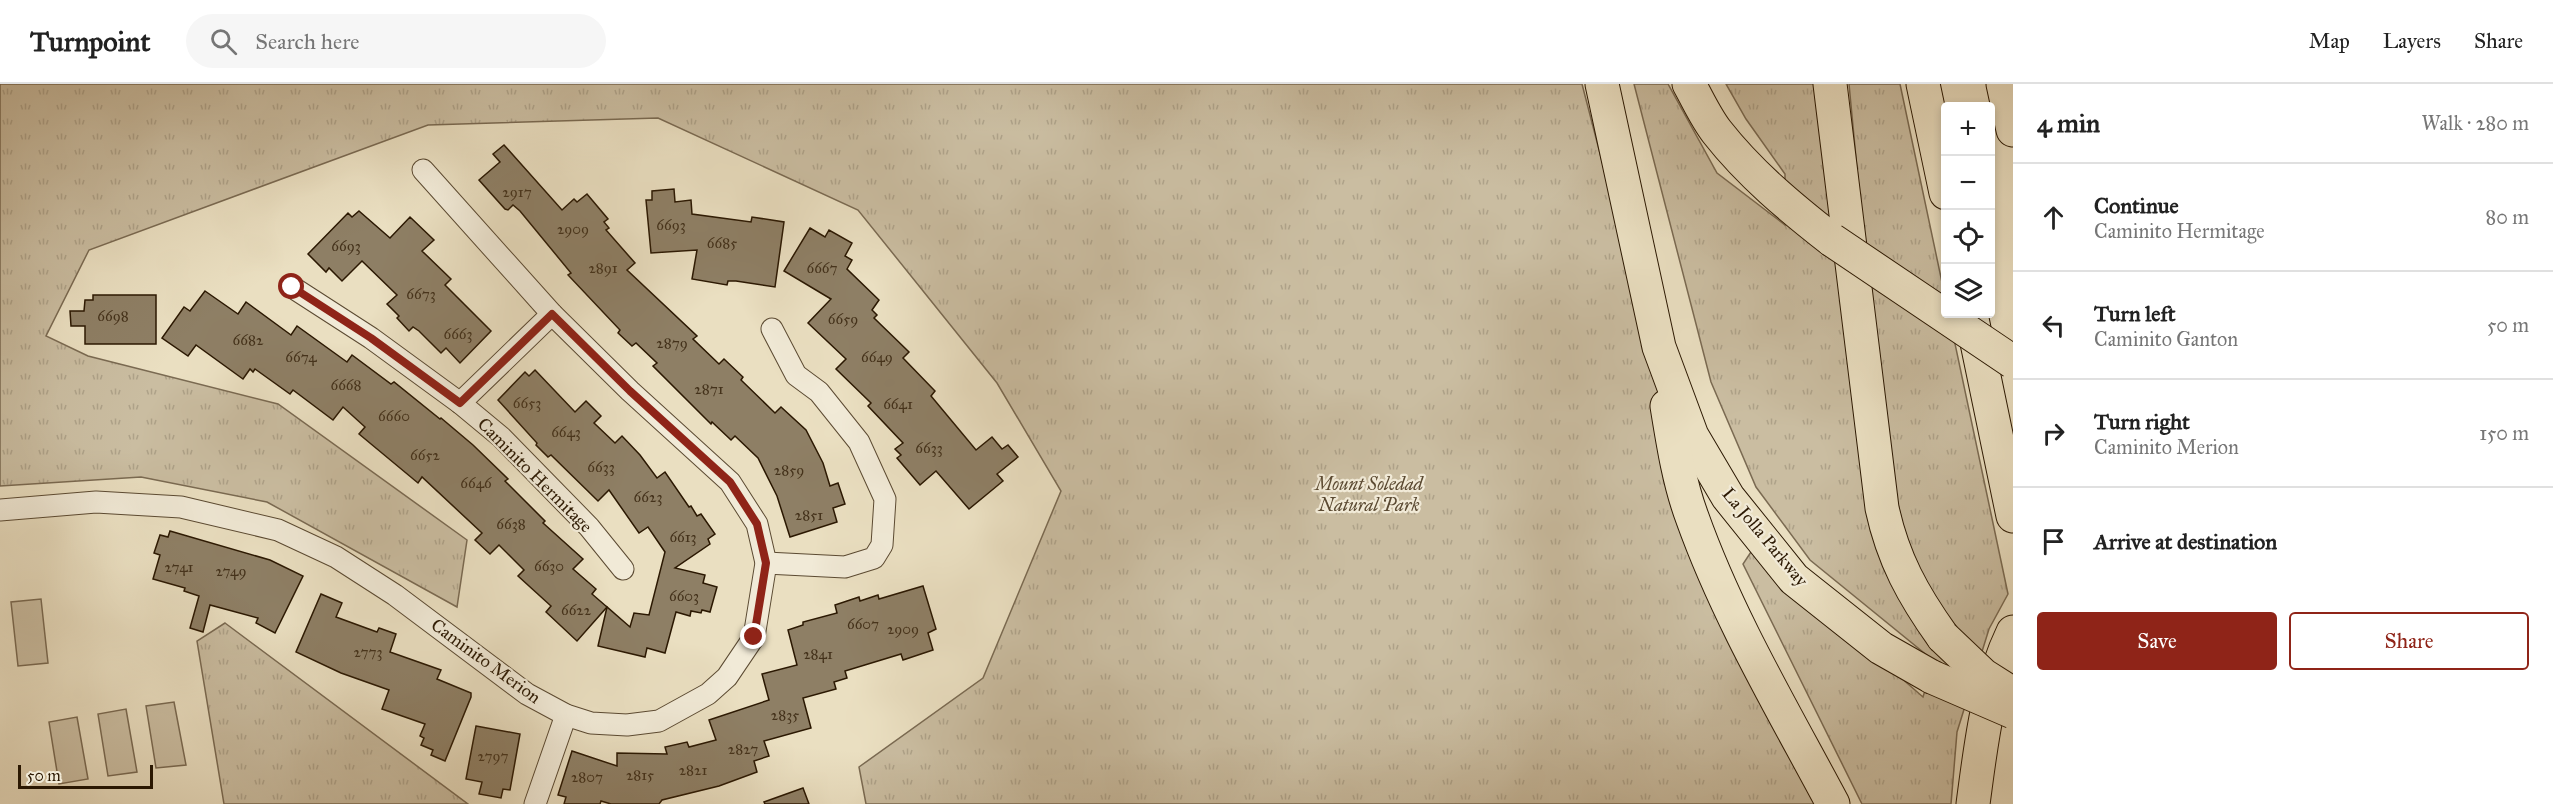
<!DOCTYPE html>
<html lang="en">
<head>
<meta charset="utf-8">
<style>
	:root { --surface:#fff; --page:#f6f6f6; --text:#222; --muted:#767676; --line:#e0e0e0; --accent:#8f2418 }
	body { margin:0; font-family:"IM FELL Great Primer",serif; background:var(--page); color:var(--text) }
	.controls { position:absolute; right:18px; top:18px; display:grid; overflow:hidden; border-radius:6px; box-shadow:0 3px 9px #0003 }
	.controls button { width:54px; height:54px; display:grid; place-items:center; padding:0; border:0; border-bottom:2px solid var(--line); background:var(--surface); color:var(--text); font:30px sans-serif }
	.scale { position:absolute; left:18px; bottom:15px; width:135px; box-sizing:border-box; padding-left:6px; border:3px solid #2b1802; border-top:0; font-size:16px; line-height:21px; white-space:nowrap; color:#2b1802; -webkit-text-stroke:4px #f1ead7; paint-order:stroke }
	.stop { position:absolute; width:18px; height:18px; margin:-14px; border:4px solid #8f2418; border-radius:50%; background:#fff }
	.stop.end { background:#8f2418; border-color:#fff; box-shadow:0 2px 6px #0008 }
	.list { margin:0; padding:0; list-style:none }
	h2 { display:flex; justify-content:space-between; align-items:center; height:78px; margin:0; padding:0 24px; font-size:26px }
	h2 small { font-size:20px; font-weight:400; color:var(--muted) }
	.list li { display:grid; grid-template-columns:39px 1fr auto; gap:18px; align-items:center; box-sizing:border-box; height:108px; padding:0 24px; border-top:2px solid var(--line) }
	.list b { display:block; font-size:22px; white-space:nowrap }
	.list p { margin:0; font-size:20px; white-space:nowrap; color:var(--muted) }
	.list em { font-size:20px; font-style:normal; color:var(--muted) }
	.actions { display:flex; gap:12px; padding:18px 24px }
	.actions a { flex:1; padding:14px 0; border:2px solid var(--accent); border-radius:6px; text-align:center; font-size:21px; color:var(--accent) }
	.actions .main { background:var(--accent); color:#fff }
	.icon { flex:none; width:33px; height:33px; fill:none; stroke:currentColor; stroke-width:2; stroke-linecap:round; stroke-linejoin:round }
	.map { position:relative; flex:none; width:2013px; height:720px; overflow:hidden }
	header { display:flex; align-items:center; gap:36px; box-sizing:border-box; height:84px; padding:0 30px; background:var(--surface); border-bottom:2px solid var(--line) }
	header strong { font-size:28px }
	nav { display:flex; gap:33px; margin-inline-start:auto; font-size:21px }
	.search { width:420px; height:54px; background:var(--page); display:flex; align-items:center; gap:15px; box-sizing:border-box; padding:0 21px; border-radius:33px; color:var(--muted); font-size:22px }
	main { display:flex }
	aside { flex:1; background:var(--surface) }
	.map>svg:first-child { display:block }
	.grass { fill:url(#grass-tufts); stroke:#7a6a52; stroke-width:1.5 }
	.pitch { fill:#cabda1; stroke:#7a6a52; stroke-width:1.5 }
	.building { fill:#8e7f65; stroke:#2b1802; stroke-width:1.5 }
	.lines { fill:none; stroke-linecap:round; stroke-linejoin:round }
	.minor-casing { stroke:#5b4a32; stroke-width:23 }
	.motorway-casing { stroke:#2b1802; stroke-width:35 }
	.minor { stroke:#f1ead7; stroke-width:21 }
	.motorway { stroke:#eadfc1; stroke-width:33 }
	.motorway-bridge-casing { stroke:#2b1802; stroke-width:35; stroke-linecap:butt }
	.motorway-bridge { stroke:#eadfc1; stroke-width:33 }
	.route { stroke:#8f2418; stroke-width:8 }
	.labels { text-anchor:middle; stroke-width:4.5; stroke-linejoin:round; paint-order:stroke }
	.number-label { font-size:15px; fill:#44321b }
	.street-label { font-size:18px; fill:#2b1802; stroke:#f1ead7 }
	.park-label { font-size:18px; font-style:italic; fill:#5b4a32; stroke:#f1ead7 }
</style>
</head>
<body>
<header>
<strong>Turnpoint</strong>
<div class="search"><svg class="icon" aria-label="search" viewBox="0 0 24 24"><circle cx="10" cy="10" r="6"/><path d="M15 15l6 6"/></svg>Search here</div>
<nav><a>Map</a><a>Layers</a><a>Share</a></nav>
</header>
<main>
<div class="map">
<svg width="2013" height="720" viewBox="0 0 2013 720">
	<defs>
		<pattern id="grass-tufts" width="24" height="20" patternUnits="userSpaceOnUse" patternTransform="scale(1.5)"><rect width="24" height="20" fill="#cabda1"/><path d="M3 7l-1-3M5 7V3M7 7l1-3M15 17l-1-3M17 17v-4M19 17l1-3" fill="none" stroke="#aea289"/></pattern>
	</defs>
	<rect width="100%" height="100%" fill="#eadfc1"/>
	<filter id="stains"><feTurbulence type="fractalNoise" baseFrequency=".00333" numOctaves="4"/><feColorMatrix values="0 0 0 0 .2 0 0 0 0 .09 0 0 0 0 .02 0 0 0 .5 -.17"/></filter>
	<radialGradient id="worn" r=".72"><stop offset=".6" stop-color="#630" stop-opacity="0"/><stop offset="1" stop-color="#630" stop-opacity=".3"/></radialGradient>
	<!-- grass -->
	<g class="grass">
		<polygon points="0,0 1582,0 1707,483 1822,720 866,720 859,683 983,594 1061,407 997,299 858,126 658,34 428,41 89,166 46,252 88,272 278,320 467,456 457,523 267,418 141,393 0,402"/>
		<polygon points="1634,0 1668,0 1717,89 1785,141 1785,90 1746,35 1726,0 1822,0 1872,421 1929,511 1904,447 1889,379 1872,243 1849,0 1900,0 2008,510 1989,545 1957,648 1951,720 1862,720 1743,480 1753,465 1923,613 1934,577 1810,476 1756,403 1711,298"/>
		<polygon points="225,539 468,720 224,720 197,557"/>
	</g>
	<!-- pitch -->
	<g class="pitch">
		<polygon points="41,515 48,579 18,582 11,518"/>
		<polygon points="174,618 186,681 156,684 146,622"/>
		<polygon points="126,625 137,688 108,692 98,630"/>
		<polygon points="77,633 88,695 59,700 49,638"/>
	</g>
	<!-- building -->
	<g class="building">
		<polygon points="504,61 562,126 574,115 577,118 587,110 608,135 604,138 609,144 606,146 635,179 627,186 697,252 693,255 719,280 724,275 743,293 741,296 775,329 781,323 806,346 823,379 830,402 838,399 845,420 833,424 837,438 790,453 777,412 758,374 735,352 731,356 712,338 711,340 653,282 657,279 636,259 632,262 618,249 620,246 568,191 571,189 520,127 513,121 508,126 505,125 479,96 500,78 493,70"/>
		<polygon points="674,105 675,118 691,116 692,130 751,138 752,133 784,138 775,203 736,197 728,197 727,201 692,195 697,166 651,169 646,116 652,116 652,107"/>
		<polygon points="359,127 390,154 410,133 434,156 422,167 451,195 445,201 491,247 460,279 446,264 441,269 419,247 413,243 409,247 397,234 399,232 387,220 397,211 362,177 342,197 329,184 326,188 308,170 348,129 352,133"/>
		<polygon points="810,144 825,153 829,146 852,159 845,172 852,176 847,185 879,216 872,226 877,231 874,234 909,268 903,274 935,307 931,312 976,366 992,353 1002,365 1008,361 1018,373 997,390 1003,397 969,425 936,387 920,401 897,374 901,371 895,365 903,359 868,322 871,319 836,285 846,275 808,239 831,215 784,187"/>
		<polygon points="205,207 238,230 246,218 291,251 297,242 347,278 352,271 391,300 394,298 440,335 441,334 473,361 508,395 505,397 545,437 543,439 583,475 573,485 596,505 592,510 607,523 577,557 546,528 551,522 518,492 524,486 499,461 490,470 475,456 482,449 422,393 418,399 359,350 365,343 343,323 333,336 293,306 290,310 255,285 253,288 250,285 243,295 196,261 188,272 162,254 184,223 190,227"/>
		<polygon points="93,211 156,211 156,260 85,260 85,242 71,242 70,227 84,227 85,216 93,216"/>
		<polygon points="535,286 575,328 586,317 601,332 594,339 615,359 622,352 640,371 657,394 665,388 689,423 691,422 697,432 701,430 715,450 708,455 710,460 675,484 705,491 703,499 717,503 710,528 702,526 701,529 691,527 690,532 676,528 665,569 647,564 645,573 598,562 607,523 630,543 634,529 649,531 665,468 648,443 639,449 609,406 598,417 551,371 548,373 536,361 537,359 498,316 525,288 529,292"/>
		<polygon points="170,447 270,476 303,492 275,549 256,539 258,534 210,521 203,548 190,544 199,512 184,507 185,504 153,495 160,471 154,469 160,451 168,453"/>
		<polygon points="923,502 936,545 928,549 933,566 903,576 901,570 845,587 847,594 834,598 836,605 803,614 811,644 764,657 769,672 754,677 757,688 719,702 662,716 659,720 611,720 601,717 600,720 564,720 566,713 558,711 572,667 617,682 617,669 667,670 665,663 687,658 689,663 716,656 709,636 769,616 762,590 797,581 788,546 803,541 803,538 837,529 835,521 859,513 860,517 878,511 879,515"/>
		<polygon points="321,510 342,519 336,533 377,548 379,544 396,550 390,568 441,586 437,595 471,609 471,613 445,677 431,671 433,666 421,661 424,654 420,652 425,640 382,625 389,606 341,589 296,568"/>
		<polygon points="476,642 520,650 510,706 503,705 501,714 479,710 482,698 466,695"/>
		<polygon points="803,704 809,720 765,720 764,718"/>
	</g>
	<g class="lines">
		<defs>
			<g id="minor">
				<polyline points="292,203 371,254 460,319 501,353 589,443 623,485"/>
				<polyline points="460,319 552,230"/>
				<polyline points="0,426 96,418 181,423 278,446 336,473 395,511 527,610 566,631 591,639 627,641 659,637 708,610 727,593 754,553 766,479 757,440 730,398 630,307 552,230 423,86"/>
				<polyline points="766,479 845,483 874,474 882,461 885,415 859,358 819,308 796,291 772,245"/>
				<polyline points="535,720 566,631"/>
			</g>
			<g id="motorway">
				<polyline points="1602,0 1659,263 1692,352 1728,413 1794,495 1881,564 1932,593"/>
				<path d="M1689,0C1698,16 1706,34 1717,48C1750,90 1791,124 1832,156"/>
				<path d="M1830,0L1882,424C1893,475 1913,511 1943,553"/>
				<polyline points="1923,0 1946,109"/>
				<polyline points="2003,0 2013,46"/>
				<polyline points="1971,230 2013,432"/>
				<path d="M1667,322C1673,359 1679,398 1692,433C1728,534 1783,626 1833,720"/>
				<path d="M1973,720C1981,661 1987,602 2013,548"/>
			</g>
		</defs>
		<!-- minor casing -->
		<use href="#minor" class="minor-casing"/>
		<!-- motorway casing -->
		<use href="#motorway" class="motorway-casing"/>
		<!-- minor -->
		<use href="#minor" class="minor"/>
		<!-- motorway -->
		<use href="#motorway" class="motorway"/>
		<defs>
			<g id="motorway-bridge">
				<polyline points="1832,156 2013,278"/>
				<polyline points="1943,553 1983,591 2013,610"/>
				<polyline points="1932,593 2013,628"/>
			</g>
		</defs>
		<!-- motorway-bridge casing -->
		<use href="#motorway-bridge" class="motorway-bridge-casing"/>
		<!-- motorway-bridge -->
		<use href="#motorway-bridge" class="motorway-bridge"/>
	</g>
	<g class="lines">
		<!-- route -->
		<polyline class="route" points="292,203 371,254 460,319 552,230 630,307 730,398 757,440 766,479 754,553"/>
	</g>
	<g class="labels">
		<!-- number labels -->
		<g class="number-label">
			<text x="517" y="113">2917</text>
			<text x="671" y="146">6693</text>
			<text x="573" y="150">2909</text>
			<text x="722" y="164">6685</text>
			<text x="346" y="167">6693</text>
			<text x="603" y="189">2891</text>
			<text x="822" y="189">6667</text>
			<text x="421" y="215">6673</text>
			<text x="113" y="237">6698</text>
			<text x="843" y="240">6659</text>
			<text x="458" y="255">6663</text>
			<text x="248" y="261">6682</text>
			<text x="672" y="264">2879</text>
			<text x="301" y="278">6674</text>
			<text x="877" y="278">6649</text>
			<text x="346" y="306">6668</text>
			<text x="709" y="310">2871</text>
			<text x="527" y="324">6653</text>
			<text x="898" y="325">6641</text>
			<text x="394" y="337">6660</text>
			<text x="566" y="353">6643</text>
			<text x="929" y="369">6633</text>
			<text x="425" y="376">6652</text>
			<text x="601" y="388">6633</text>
			<text x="789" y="391">2859</text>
			<text x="476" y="404">6646</text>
			<text x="648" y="418">6623</text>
			<text x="809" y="436">2851</text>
			<text x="511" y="445">6638</text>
			<text x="683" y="458">6613</text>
			<text x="549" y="487">6630</text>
			<text x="179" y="488">2741</text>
			<text x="231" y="492">2749</text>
			<text x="684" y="517">6603</text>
			<text x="576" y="531">6622</text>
			<text x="863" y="545">6607</text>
			<text x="903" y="550">2909</text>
			<text x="368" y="573">2773</text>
			<text x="818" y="575">2841</text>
			<text x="785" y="636">2835</text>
			<text x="743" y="670">2827</text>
			<text x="493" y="677">2797</text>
			<text x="693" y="691">2821</text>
			<text x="640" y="696">2815</text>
			<text x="587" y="698">2807</text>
		</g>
		<!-- street labels -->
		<g class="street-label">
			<text transform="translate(535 391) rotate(45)" y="6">Caminito Hermitage</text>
			<text transform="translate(1765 453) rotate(50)" y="6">La Jolla Parkway</text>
			<text transform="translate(486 577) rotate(36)" y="6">Caminito Merion</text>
		</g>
		<!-- park labels -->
		<g class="park-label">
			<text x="1369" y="406">Mount Soledad<tspan x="1369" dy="21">Natural Park</tspan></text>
		</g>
	</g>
	<rect width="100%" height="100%" filter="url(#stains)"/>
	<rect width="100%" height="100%" fill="url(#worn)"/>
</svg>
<div class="controls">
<button>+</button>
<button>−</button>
<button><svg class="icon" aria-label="locate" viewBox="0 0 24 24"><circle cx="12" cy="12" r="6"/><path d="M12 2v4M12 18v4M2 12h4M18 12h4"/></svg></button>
<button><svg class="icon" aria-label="layers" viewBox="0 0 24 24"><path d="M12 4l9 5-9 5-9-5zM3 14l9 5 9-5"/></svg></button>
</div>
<div class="scale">50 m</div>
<div class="stop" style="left:292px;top:203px"></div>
<div class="stop end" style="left:754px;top:553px"></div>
</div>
<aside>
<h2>4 min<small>Walk · 280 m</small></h2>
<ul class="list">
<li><svg class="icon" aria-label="ahead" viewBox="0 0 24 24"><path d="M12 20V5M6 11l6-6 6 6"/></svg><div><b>Continue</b><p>Caminito Hermitage</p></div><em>80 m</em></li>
<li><svg class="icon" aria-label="left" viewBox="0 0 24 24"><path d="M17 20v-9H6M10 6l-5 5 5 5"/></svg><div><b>Turn left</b><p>Caminito Ganton</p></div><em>50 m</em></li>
<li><svg class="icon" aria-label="right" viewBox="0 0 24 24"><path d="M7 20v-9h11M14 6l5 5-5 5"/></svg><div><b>Turn right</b><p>Caminito Merion</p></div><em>150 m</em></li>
<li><svg class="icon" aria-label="arrive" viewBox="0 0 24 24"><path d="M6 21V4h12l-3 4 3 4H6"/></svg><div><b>Arrive at destination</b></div></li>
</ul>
<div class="actions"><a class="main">Save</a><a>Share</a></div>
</aside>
</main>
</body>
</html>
